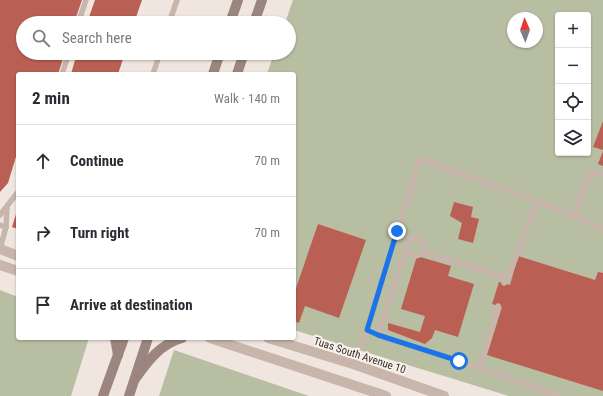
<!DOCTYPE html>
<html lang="en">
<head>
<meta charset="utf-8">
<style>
	:root { --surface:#fff; --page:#f7f7f7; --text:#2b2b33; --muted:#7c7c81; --line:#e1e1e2 }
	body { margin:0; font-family:"Roboto Condensed",sans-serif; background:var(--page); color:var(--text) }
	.controls { position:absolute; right:12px; top:12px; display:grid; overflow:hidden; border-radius:4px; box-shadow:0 1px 3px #0004 }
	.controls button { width:36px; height:36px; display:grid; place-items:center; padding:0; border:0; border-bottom:1px solid var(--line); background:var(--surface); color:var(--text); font:20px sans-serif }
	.compass { position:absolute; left:507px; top:12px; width:36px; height:36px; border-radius:50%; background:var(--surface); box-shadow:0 1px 3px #0004; rotate:358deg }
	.stop { position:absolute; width:12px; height:12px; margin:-9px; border:3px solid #1a73e8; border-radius:50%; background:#fff }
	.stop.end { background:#1a73e8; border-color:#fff; box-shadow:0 1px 4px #0008 }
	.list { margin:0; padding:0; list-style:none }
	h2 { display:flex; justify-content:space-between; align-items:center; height:52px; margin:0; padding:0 16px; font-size:17px }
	h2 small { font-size:13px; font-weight:400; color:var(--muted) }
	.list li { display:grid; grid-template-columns:26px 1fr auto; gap:12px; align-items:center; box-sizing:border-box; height:72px; padding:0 16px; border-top:1px solid var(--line) }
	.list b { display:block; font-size:15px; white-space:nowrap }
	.list em { font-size:13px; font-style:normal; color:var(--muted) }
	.icon { flex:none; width:22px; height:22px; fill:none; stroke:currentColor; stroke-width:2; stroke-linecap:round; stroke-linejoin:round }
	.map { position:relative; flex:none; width:603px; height:396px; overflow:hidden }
	.search { position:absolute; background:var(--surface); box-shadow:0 1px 3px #0004; left:16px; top:16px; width:280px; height:44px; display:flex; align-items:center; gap:10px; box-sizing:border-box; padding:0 14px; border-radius:22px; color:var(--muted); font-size:15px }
	.panel { position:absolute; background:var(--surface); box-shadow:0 1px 3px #0004; left:16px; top:72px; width:280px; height:268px; border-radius:4px }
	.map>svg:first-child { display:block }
	.green { fill:#b8bea1; fill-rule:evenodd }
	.building { fill:#ba5f54 }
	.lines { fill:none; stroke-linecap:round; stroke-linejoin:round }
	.service { stroke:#c8b5ac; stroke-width:5.5 }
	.minor { stroke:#c8b5ac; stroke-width:10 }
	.secondary { stroke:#9b857e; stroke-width:10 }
	.route { stroke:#1a73e8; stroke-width:5 }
	.labels { text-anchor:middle; stroke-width:4; stroke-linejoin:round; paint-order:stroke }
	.street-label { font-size:11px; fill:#372d2a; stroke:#f8f1ec }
</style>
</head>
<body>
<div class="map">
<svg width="603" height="396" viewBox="0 0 603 396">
	<rect width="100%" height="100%" fill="#f0e6df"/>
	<!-- green -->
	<g class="green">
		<path d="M293,0H603V396H509L294,330V74H267L274,53H289V23H285ZM558,15H588V153H558ZM513,18H537V42H513Z"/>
		<polygon points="0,290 18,297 18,338 89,338 71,396 0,396"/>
		<polygon points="174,350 309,396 159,396"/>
	</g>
	<!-- building -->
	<g class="building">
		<polygon points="0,0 82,0 74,23 23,23 23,53 65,53 58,74 18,74 18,150 8,183 0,192"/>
		<polygon points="95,0 142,0 134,23 87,23"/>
		<polygon points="77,53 125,53 118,74 71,74"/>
		<polygon points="603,121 603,150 593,147"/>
		<polygon points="603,151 603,166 598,164"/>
		<polygon points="454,202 473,207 471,217 479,219 473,243 458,239 462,223 450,216"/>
		<polygon points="18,208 18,229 12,227"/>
		<polygon points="318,224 366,240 339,318 305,306 299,323 294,321 294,294"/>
		<polygon points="417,256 451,266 448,276 474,284 458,337 435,330 432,338 425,344 388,330 388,323 420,332 425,316 401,309"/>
		<polygon points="518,256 595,280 598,272 603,273 603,391 487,355 502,307 492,304 499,282 510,285"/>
	</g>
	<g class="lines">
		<!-- service -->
		<g class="service">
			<polyline points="78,23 86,0"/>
			<polyline points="169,23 177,0"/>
			<polyline points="62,74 69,53"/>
			<polyline points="153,74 160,53"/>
			<polyline points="0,215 18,192"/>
			<polyline points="574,217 589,176 594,173 603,174"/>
			<polyline points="0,225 6,227"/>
			<polyline points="397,231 410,239"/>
			<circle cx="415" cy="247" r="9"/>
			<polyline points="0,249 6,227 7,207"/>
			<polyline points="422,252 508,278"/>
			<polyline points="504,283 508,278 537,201 603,229"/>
			<polyline points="367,330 378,335 480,368 559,396"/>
			<polyline points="378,335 406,249"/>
			<polyline points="353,364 367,330 420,159 537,201"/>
			<polyline points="480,368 498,306"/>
		</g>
		<!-- minor -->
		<g class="minor">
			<polyline points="0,249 18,256"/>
			<polyline points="0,265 18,271"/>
			<polyline points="210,338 386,396"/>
			<polyline points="268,338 353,364 444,396"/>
		</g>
		<!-- secondary -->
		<g class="secondary">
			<polyline points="230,23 238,0"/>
			<polyline points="254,23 262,0"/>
			<polyline points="213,74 220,53"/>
			<polyline points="237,74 244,53"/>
			<polyline points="115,338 118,355"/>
			<path d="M135,379C147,362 160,344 182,338"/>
			<polyline points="103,396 124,338"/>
			<polyline points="129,396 148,338"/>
		</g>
	</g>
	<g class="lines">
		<!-- route -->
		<polyline class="route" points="397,231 367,330 378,335 459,361"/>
	</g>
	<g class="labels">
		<!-- street labels -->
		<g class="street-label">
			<text transform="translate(360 355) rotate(18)" y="4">Tuas South Avenue 10</text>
		</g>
	</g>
</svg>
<div class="controls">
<button>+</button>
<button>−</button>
<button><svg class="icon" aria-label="locate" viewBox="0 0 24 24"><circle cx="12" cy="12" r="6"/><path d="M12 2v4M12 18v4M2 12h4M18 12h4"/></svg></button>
<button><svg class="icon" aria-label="layers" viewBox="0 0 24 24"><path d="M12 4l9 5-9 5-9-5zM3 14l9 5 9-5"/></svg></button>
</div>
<svg class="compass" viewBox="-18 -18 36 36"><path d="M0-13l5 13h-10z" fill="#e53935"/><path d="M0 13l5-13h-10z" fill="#7c7c81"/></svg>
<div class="stop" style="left:459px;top:361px"></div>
<div class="stop end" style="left:397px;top:231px"></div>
<div class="search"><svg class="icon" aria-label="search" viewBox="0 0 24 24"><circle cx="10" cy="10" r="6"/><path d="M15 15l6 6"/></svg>Search here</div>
<section class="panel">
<h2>2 min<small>Walk · 140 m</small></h2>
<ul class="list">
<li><svg class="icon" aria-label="ahead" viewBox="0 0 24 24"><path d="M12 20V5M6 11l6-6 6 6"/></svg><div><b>Continue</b></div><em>70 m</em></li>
<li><svg class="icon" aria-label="right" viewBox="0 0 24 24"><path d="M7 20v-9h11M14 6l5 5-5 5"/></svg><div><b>Turn right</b></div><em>70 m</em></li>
<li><svg class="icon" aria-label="arrive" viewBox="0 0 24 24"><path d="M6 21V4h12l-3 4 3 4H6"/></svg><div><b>Arrive at destination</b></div></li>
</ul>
</section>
</div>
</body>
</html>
